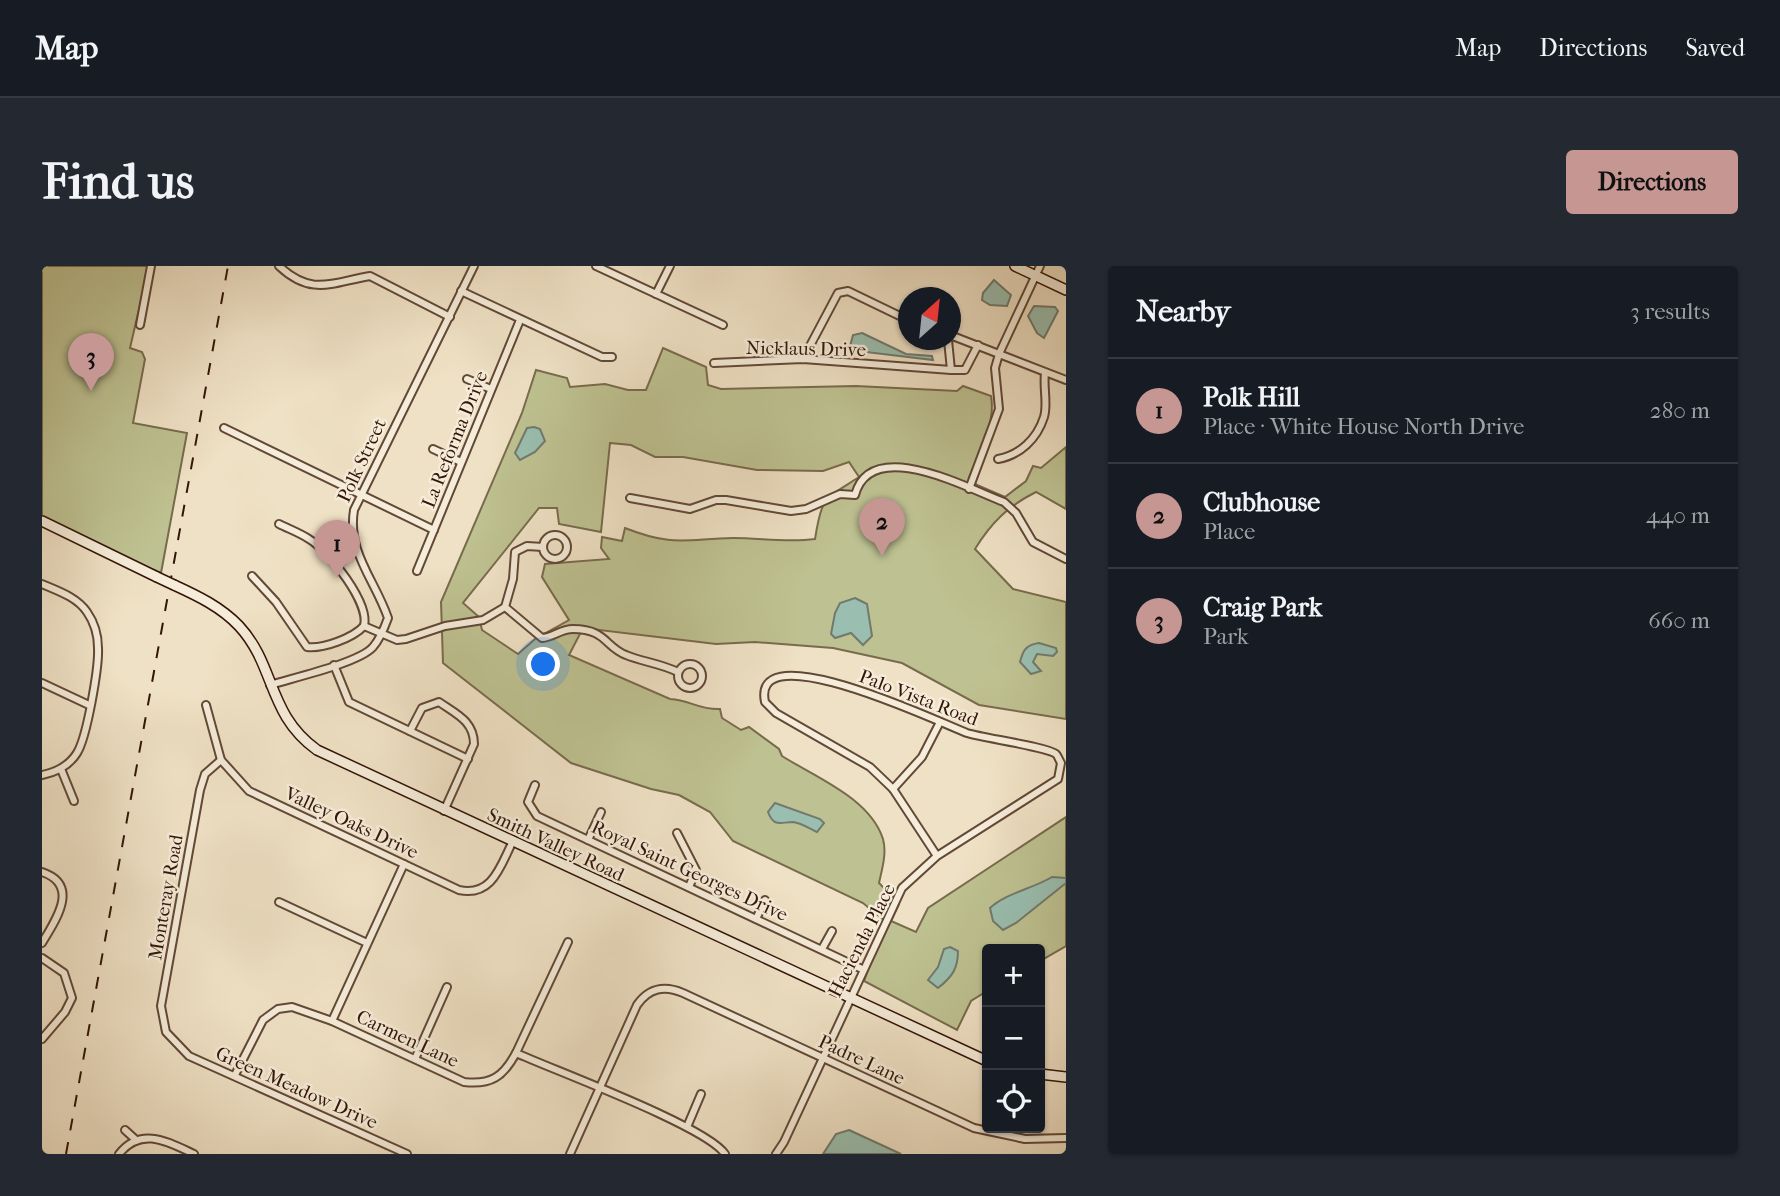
<!DOCTYPE html>
<html lang="en">
<head>
<meta charset="utf-8">
<style>
	:root { --surface:#171b24; --page:#242831; --text:#f1f3f6; --muted:#9ea1a6; --line:#363941; --accent:#c59692 }
	body { margin:0; font-family:"IM FELL French Canon",serif; background:var(--page); color:var(--text) }
	.controls { position:absolute; right:21px; bottom:21px; display:grid; overflow:hidden; border-radius:7px; box-shadow:0 2px 5px #0004 }
	.controls button { width:63px; height:63px; display:grid; place-items:center; padding:0; border:0; border-bottom:2px solid var(--line); background:var(--surface); color:var(--text); font:35px sans-serif }
	.compass { position:absolute; left:856px; top:21px; width:63px; height:63px; border-radius:50%; background:var(--surface); box-shadow:0 2px 5px #0004; rotate:27deg }
	.you { position:absolute; left:502px; top:399px; width:24px; height:24px; margin:-18px; border:5px solid #fff; border-radius:50%; background:#1a73e8; box-shadow:0 0 0 10px #1a73e833 }
	.badge { display:grid; place-items:center; width:46px; height:46px; border-radius:50%; background:var(--accent); color:#111; font-size:23px; font-weight:700 }
	.pin { position:absolute; translate:-50% -58px; filter:drop-shadow(0 2px 4px #0008) }
	.pin::after { content:''; position:absolute; top:37px; width:24px; height:21px; background:inherit; clip-path:polygon(0 0,100% 0,50% 100%) }
	.list { margin:0; padding:0; list-style:none }
	h2 { display:flex; justify-content:space-between; align-items:center; height:91px; margin:0; padding:0 28px; font-size:30px }
	h2 small { font-size:23px; font-weight:400; color:var(--muted) }
	.list li { display:grid; grid-template-columns:46px 1fr auto; gap:21px; align-items:center; box-sizing:border-box; height:105px; padding:0 28px; border-top:2px solid var(--line) }
	.list b { display:block; font-size:26px; white-space:nowrap }
	.list p { margin:0; font-size:23px; white-space:nowrap; color:var(--muted) }
	.list em { font-size:23px; font-style:normal; color:var(--muted) }
	.icon { flex:none; width:38px; height:38px; fill:none; stroke:currentColor; stroke-width:2; stroke-linecap:round; stroke-linejoin:round }
	.map { position:relative; flex:none; width:1024px; height:888px; overflow:hidden; border-radius:7px }
	header { display:flex; align-items:center; gap:42px; box-sizing:border-box; height:98px; padding:0 35px; background:var(--surface); border-bottom:2px solid var(--line) }
	header strong { font-size:33px }
	nav { display:flex; gap:38px; margin-inline-start:auto; font-size:24px }
	.intro { display:flex; align-items:center; justify-content:space-between; box-sizing:border-box; height:168px; padding:0 42px }
	h1 { margin:0; font-size:49px }
	.button { padding:18px 32px; border-radius:7px; background:var(--accent); color:#111; font-size:24px; font-weight:700 }
	main { display:flex; gap:42px; padding:0 42px }
	aside { flex:1; background:var(--surface); border-radius:7px; box-shadow:0 2px 5px #0004 }
	.map>svg:first-child { display:block }
	.green { fill:#bec191; stroke:#786b4c; stroke-width:2; fill-rule:evenodd }
	.water { fill:#9abeaf; stroke:#717a6c; stroke-width:2 }
	.lines { fill:none; stroke-linecap:round; stroke-linejoin:round }
	.minor-casing { stroke:#624837; stroke-width:10 }
	.secondary-casing { stroke:#331508; stroke-width:12 }
	.minor { stroke:#f5ecd9; stroke-width:6 }
	.secondary { stroke:#f5ecd9; stroke-width:9 }
	.rail { stroke:#331508; stroke-width:2; stroke-dasharray:12 12; stroke-linecap:butt }
	.secondary-bridge-casing { stroke:#331508; stroke-width:12; stroke-linecap:butt }
	.secondary-bridge { stroke:#f5ecd9; stroke-width:9 }
	.labels { text-anchor:middle; stroke-width:5; stroke-linejoin:round; paint-order:stroke }
	.street-label { font-size:19px; fill:#331508; stroke:#f5ecd9 }
</style>
</head>
<body>
<header>
<strong>Map</strong>
<nav><a>Map</a><a>Directions</a><a>Saved</a></nav>
</header>
<div class="intro"><h1>Find us</h1><a class="button">Directions</a></div>
<main>
<div class="map">
<svg width="1024" height="888" viewBox="0 0 1024 888">
	<rect width="100%" height="100%" fill="#efe1c5"/>
	<filter id="stains"><feTurbulence type="fractalNoise" baseFrequency=".00286" numOctaves="4"/><feColorMatrix values="0 0 0 0 .2 0 0 0 0 .09 0 0 0 0 .02 0 0 0 .5 -.17"/></filter>
	<radialGradient id="worn" r=".72"><stop offset=".6" stop-color="#630" stop-opacity="0"/><stop offset="1" stop-color="#630" stop-opacity=".3"/></radialGradient>
	<!-- green -->
	<g class="green">
		<polygon points="0,0 107,0 88,82 100,86 103,93 91,157 145,167 119,307 63,284 0,252"/>
		<path d="M621,82L664,101L666,119L679,123L814,120L915,125L921,120L949,130C954,158 937,186 927,212L935,219L963,231L984,215L991,200L999,202L1024,181V243L994,226C966,240 949,257 933,283L971,323L1024,336V453L937,439L860,397L791,382L713,376L674,378L541,362L527,389L628,433C648,434 657,444 678,443L680,452L699,464L707,461L737,483L740,490C773,511 828,532 841,573C845,587 840,603 837,617L857,638L849,655L874,666L886,642L1024,551V680L998,695V683H945V725L929,735L915,764L822,715L843,655L821,637L691,575L668,546L637,529L609,523L529,497L401,397L399,336L480,147L494,104L525,112L528,121L563,118L586,124H604ZM568,177L589,179L613,191H641L715,204L781,205L807,196L817,211C782,234 780,229 773,273C745,277 719,272 691,272C643,273 631,281 583,262L580,275L560,271L559,282L567,293L503,298L500,311L527,354L493,373L476,388L440,364L437,351L421,337L497,242H515L517,258L559,266Z"/>
	</g>
	<!-- water -->
	<g class="water">
		<polygon points="952,14 969,29 965,40 948,39 940,34 941,27"/>
		<polygon points="992,40 1013,41 1016,45 1002,72 995,67 986,50"/>
		<polygon points="820,67 864,88 890,90 891,94 807,84 811,69"/>
		<polygon points="492,161 498,163 503,175 493,186 478,194 473,187 485,162"/>
		<polygon points="813,332 825,338 830,370 821,379 809,367 793,372 789,368 793,347 798,337"/>
		<path d="M997,377L1014,382L1015,386L1011,390L995,388L991,396L999,405L989,408L978,396C981,384 984,379 997,377Z"/>
		<path d="M733,537L778,553L782,557L775,566C768,563 760,557 751,556C739,556 732,562 726,546Z"/>
		<path d="M1010,611L1024,612V617L974,657L961,664L951,655L948,642C964,627 990,623 1010,611Z"/>
		<path d="M908,681L916,685C916,703 910,711 896,722L886,714L896,701L902,683Z"/>
		<polygon points="807,864 859,888 781,888 794,868"/>
	</g>
	<g class="lines">
		<defs>
			<g id="minor">
				<path d="M237,0C270,31 291,16 328,10L408,51"/>
				<polyline points="554,0 681,59"/>
				<polyline points="419,25 560,91 570,91"/>
				<polyline points="614,28 628,0"/>
				<polyline points="98,59 109,0"/>
				<polyline points="908,69 1024,114"/>
				<polyline points="761,93 796,27 806,25 866,54"/>
				<polyline points="672,97 761,93 909,104 906,74"/>
				<polyline points="909,104 923,104 936,79"/>
				<polyline points="425,113 449,123"/>
				<polyline points="182,162 392,264"/>
				<polyline points="391,183 419,196"/>
				<path d="M956,193C978,189 995,173 1002,151C1006,138 1001,122 1003,107"/>
				<polyline points="927,223 957,143 953,102 957,88 998,0"/>
				<path d="M588,232L648,243L674,234H684L749,245L764,243L798,228L813,229C829,169 927,223 962,236L974,247L991,276L1024,293"/>
				<path d="M237,258C247,263 258,267 267,273C287,285 328,337 322,360"/>
				<circle cx="513" cy="281" r="12"/>
				<polyline points="375,305 478,54"/>
				<path d="M210,310L234,336L265,381C281,383 311,372 322,360"/>
				<path d="M0,318C16,325 35,331 45,346C52,356 56,369 56,382C57,401 45,471 35,487C27,500 15,506 0,509"/>
				<polyline points="463,341 471,313 473,286 485,280 501,281"/>
				<path d="M322,360L355,374L364,373L403,360L441,354L463,341L500,372C511,371 519,363 531,363C564,363 563,381 584,389C601,396 617,397 636,406"/>
				<circle cx="648" cy="410" r="12"/>
				<polyline points="292,399 307,436 426,493"/>
				<polyline points="0,417 47,439"/>
				<path d="M228,419C250,412 317,397 331,381C338,373 342,363 346,352C333,314 305,286 312,244L432,0"/>
				<path d="M164,439L179,494L207,525L417,624C450,631 458,601 470,577"/>
				<path d="M368,465L380,442L397,436C414,448 432,455 432,478L402,545"/>
				<polyline points="179,494 163,508 158,524 119,740 124,766 147,790 365,888"/>
				<polyline points="19,503 32,535"/>
				<polyline points="493,519 486,536 495,550 820,703"/>
				<polyline points="851,523 880,491 898,456"/>
				<polyline points="635,567 654,604 647,621"/>
				<polyline points="546,574 559,546"/>
				<path d="M0,606C39,619 13,655 0,677"/>
				<polyline points="237,636 325,677"/>
				<polyline points="714,653 723,634"/>
				<polyline points="780,683 790,665"/>
				<polyline points="0,692 22,707 30,732 23,746 0,773"/>
				<polyline points="290,755 362,598"/>
				<path d="M474,787C514,805 664,860 683,888"/>
				<polyline points="373,793 405,721"/>
				<path d="M193,809L221,754L236,743L250,741L290,755L422,816C449,819 461,811 474,787L526,676"/>
				<polyline points="645,861 659,828"/>
				<polyline points="83,864 94,874"/>
				<path d="M77,888C99,860 126,876 152,888"/>
				<path d="M528,888L595,739C607,722 622,719 641,727L932,862L983,873L1024,872"/>
				<path d="M734,888L742,876L860,622L895,590L1016,513L1019,497C1017,494 1016,490 1014,488C1006,481 941,472 925,467C905,460 708,365 723,436L734,447L828,501L851,523L895,590"/>
			</g>
			<g id="secondary">
				<polyline points="973,0 1024,24"/>
				<polyline points="0,255 115,311"/>
				<path d="M132,319C156,330 179,341 197,360C234,400 225,448 275,484L945,795"/>
				<polyline points="998,808 1024,811"/>
			</g>
		</defs>
		<!-- minor casing -->
		<use href="#minor" class="minor-casing"/>
		<!-- secondary casing -->
		<use href="#secondary" class="secondary-casing"/>
		<!-- minor -->
		<use href="#minor" class="minor"/>
		<!-- secondary -->
		<use href="#secondary" class="secondary"/>
		<!-- rail -->
		<polyline class="rail" points="24,888 186,0"/>
		<defs>
			<polyline id="secondary-bridge" points="115,311 132,319"/>
		</defs>
		<!-- secondary-bridge casing -->
		<use href="#secondary-bridge" class="secondary-bridge-casing"/>
		<!-- secondary-bridge -->
		<use href="#secondary-bridge" class="secondary-bridge"/>
	</g>
	<g class="labels">
		<!-- street labels -->
		<g class="street-label">
			<text transform="translate(764 82) rotate(1)" y="7">Nicklaus Drive</text>
			<text transform="translate(412 173) rotate(-68)" y="7">La Reforma Drive</text>
			<text transform="translate(319 194) rotate(-65)" y="7">Polk Street</text>
			<text transform="translate(877 431) rotate(21)" y="7">Palo Vista Road</text>
			<text transform="translate(310 556) rotate(25)" y="7">Valley Oaks Drive</text>
			<text transform="translate(514 578) rotate(25)" y="7">Smith Valley Road</text>
			<text transform="translate(648 604) rotate(25)" y="7">Royal Saint Georges Drive</text>
			<text transform="translate(123 631) rotate(-80)" y="7">Monteray Road</text>
			<text transform="translate(819 674) rotate(-63)" y="7">Hacienda Place</text>
			<text transform="translate(366 772) rotate(25)" y="7">Carmen Lane</text>
			<text transform="translate(820 793) rotate(25)" y="7">Padre Lane</text>
			<text transform="translate(255 821) rotate(24)" y="7">Green Meadow Drive</text>
		</g>
	</g>
	<rect width="100%" height="100%" filter="url(#stains)"/>
	<rect width="100%" height="100%" fill="url(#worn)"/>
</svg>
<div class="controls">
<button>+</button>
<button>−</button>
<button><svg class="icon" aria-label="locate" viewBox="0 0 24 24"><circle cx="12" cy="12" r="6"/><path d="M12 2v4M12 18v4M2 12h4M18 12h4"/></svg></button>
</div>
<svg class="compass" viewBox="-18 -18 36 36"><path d="M0-13l5 13h-10z" fill="#e53935"/><path d="M0 13l5-13h-10z" fill="#9ea1a6"/></svg>
<div class="you"></div>
<div class="pin badge" style="left:295px;top:312px">1</div>
<div class="pin badge" style="left:840px;top:290px">2</div>
<div class="pin badge" style="left:49px;top:125px">3</div>
</div>
<aside>
<h2>Nearby<small>3 results</small></h2>
<ul class="list">
<li><span class="badge">1</span><div><b>Polk Hill</b><p>Place · White House North Drive</p></div><em>280 m</em></li>
<li><span class="badge">2</span><div><b>Clubhouse</b><p>Place</p></div><em>440 m</em></li>
<li><span class="badge">3</span><div><b>Craig Park</b><p>Park</p></div><em>660 m</em></li>
</ul>
</aside>
</main>
</body>
</html>
